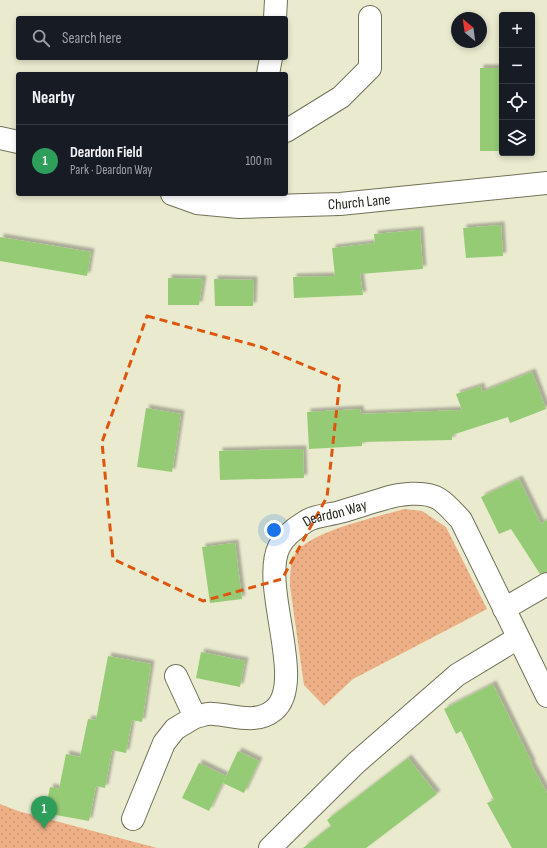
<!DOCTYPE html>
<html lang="en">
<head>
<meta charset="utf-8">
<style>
	:root { --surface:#171b24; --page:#242831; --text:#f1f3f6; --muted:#9ea1a6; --line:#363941; --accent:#2072a3 }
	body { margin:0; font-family:"Sofia Sans Condensed",sans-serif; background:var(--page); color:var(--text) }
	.controls { position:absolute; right:12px; top:12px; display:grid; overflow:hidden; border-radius:4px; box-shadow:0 2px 6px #0003 }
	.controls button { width:36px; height:36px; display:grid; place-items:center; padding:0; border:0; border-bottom:1px solid var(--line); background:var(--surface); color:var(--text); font:20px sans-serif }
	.compass { position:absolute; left:451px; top:12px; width:36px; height:36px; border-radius:50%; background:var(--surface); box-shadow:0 2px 6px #0003; rotate:331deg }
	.you { position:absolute; left:274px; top:530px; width:14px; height:14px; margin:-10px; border:3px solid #fff; border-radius:50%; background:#1a73e8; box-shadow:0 0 0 6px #1a73e833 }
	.badge { display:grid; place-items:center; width:26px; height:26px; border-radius:50%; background:var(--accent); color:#fff; font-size:13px; font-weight:700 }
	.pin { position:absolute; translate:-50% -33px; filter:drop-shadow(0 1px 2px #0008) }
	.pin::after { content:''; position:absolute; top:21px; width:14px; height:12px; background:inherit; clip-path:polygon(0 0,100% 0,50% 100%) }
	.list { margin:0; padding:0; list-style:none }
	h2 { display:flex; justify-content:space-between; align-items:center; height:52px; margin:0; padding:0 16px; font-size:17px }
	h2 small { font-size:13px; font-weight:400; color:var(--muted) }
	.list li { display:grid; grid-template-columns:26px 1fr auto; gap:12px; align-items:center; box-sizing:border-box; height:72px; padding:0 16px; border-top:1px solid var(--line) }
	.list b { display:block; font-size:15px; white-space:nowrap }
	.list p { margin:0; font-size:13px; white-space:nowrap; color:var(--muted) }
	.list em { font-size:13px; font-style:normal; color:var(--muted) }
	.icon { flex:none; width:22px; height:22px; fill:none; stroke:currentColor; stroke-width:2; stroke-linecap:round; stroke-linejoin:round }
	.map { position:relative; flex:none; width:547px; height:848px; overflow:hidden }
	.search { position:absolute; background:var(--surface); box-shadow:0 2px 6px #0003; left:16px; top:16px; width:272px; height:44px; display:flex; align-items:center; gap:10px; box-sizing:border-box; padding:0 14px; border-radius:4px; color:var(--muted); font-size:15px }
	.panel { position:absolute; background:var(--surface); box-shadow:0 2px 6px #0003; left:16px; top:72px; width:272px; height:124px; border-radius:4px }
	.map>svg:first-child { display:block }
	.grass { fill:url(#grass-dots) }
	.building { fill:#96cb76; filter:url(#shadow) }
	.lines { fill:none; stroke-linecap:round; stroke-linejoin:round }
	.minor-casing { stroke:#727259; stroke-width:24 }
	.minor { stroke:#fff; stroke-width:22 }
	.marked { fill:none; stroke:#de560d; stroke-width:3; stroke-dasharray:8 5; stroke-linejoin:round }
	.labels { text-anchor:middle; stroke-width:3; stroke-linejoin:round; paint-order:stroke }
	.street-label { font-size:15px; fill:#25251b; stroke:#e9eace }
</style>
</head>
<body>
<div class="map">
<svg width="547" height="848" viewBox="0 0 547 848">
	<defs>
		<pattern id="grass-dots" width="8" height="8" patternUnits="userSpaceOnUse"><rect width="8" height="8" fill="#edaf85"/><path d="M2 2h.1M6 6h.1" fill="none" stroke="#cb9672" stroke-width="1.8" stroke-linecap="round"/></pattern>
		<filter id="shadow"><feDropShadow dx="3.5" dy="-3.5" stdDeviation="1" flood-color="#0004"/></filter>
	</defs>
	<rect width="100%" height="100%" fill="#e9eace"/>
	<!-- grass -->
	<g class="grass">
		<path d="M404,509L422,511L446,527L487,609L353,679L324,706L304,685L290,586C290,576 290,558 298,550C319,529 374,518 404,509Z"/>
		<polygon points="0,804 18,811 157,848 0,848"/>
	</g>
	<!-- building -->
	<g class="building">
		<rect x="480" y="68" width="22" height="83"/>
		<polygon points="501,225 503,256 466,258 463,228"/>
		<polygon points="420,230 423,269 360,274 363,295 294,298 293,277 335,276 332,248 375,243 374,234"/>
		<polygon points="0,237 91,252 87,276 0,261"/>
		<polygon points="168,278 203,279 199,305 168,305"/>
		<polygon points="214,279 254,280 253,306 215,306"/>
		<polygon points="532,372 546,409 510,423 508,417 452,435 452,440 362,442 362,446 309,449 307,412 360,409 361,414 462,410 456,394 481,386 482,392"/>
		<polygon points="146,408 181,414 172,472 137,467"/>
		<polygon points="303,449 304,478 220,480 219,451"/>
		<polygon points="519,479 541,524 547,520 547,572 540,574 511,529 499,534 481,497"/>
		<polygon points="235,543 242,599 210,603 202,547"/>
		<polygon points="201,652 245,661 240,687 196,678"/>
		<polygon points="108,656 151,664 142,722 132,720 126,753 112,750 105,788 96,786 89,821 45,813 50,787 59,789 66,754 80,757 88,719 96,720"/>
		<polygon points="493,684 532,763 531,764 547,793 547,848 512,848 487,803 494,800 461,731 456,734 444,709"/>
		<polygon points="238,751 259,761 244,793 223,783"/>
		<polygon points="408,758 437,794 366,848 303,848 331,826 327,820"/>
		<polygon points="199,763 226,776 209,811 182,798"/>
	</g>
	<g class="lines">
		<defs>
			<g id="minor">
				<polyline points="275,18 276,0"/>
				<polyline points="268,74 271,58"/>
				<polyline points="286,131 341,97 370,68 370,17"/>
				<polyline points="0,138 18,142"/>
				<path id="s1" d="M172,194L197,203L239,207L340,204L547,183"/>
				<polyline points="504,609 547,584"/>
				<path id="s2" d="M195,717C201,716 207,713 213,714C234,715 256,725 274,710C307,683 260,586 279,547C284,537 295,528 305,522C313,516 329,515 340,512C354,508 369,503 383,499C398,494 425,490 439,499C447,504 455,514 461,520L547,696"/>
				<polyline points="133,819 164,743 175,729 195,717 176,676"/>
				<polyline points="270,848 356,763 457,675 518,638"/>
			</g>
		</defs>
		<!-- minor casing -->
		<use href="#minor" class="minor-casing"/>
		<!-- minor -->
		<use href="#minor" class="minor"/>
	</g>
	<!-- marked area -->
	<path class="marked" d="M147,316L261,347L340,380L327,497L282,579L203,601L113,559L102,442Z"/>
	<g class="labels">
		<!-- street labels -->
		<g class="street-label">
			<text dy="5" stroke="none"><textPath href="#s1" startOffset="189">Church Lane</textPath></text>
			<text dy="5" stroke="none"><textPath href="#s2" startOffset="317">Deardon Way</textPath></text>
		</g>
	</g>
</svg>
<div class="controls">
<button>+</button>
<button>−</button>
<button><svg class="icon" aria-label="locate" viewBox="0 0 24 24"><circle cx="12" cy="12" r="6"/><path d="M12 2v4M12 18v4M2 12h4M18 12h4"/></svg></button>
<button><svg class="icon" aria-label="layers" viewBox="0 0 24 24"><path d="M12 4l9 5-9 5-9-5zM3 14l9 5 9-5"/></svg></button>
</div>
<svg class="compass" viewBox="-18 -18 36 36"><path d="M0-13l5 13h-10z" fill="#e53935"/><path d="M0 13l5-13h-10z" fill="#9ea1a6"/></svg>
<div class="you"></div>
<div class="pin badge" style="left:44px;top:829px;background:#2e9e5b">1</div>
<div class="search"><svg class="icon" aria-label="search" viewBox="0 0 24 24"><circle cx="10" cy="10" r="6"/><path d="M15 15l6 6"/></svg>Search here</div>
<section class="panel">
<h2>Nearby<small></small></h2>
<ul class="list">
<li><span class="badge" style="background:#2e9e5b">1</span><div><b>Deardon Field</b><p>Park · Deardon Way</p></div><em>100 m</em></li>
</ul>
</section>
</div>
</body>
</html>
